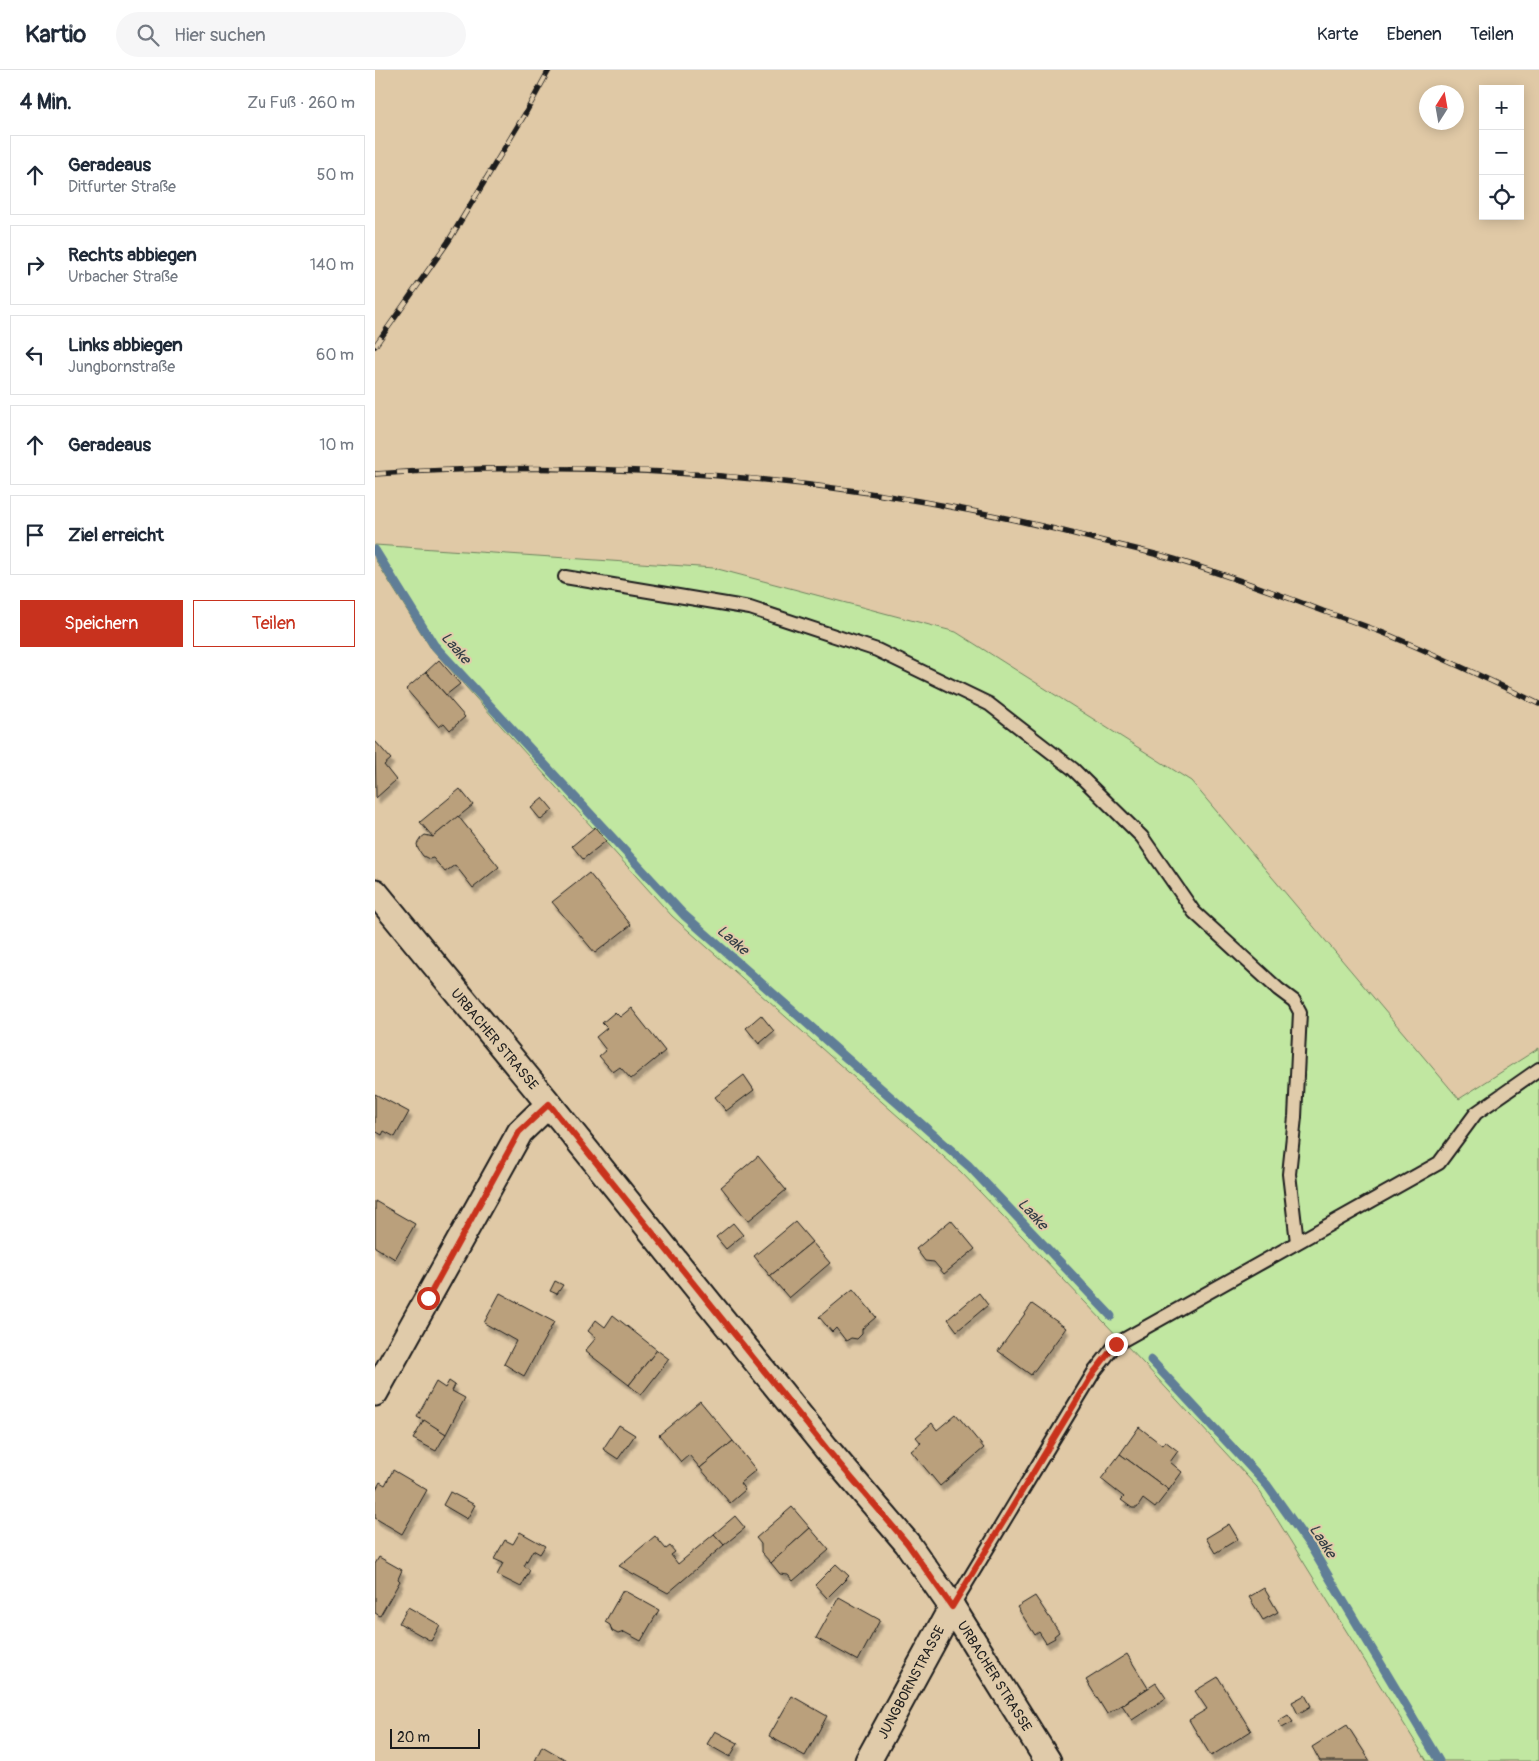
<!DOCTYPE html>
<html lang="de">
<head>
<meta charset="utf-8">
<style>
	:root { --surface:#fff; --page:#f6f6f7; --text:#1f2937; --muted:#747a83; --line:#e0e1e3; --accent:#c8321e }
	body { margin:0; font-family:Pangolin,sans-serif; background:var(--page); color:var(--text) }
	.controls { position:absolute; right:15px; top:15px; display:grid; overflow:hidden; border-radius:0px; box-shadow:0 2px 12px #0003 }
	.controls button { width:45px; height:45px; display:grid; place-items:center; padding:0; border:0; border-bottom:1px solid var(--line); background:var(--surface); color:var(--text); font:25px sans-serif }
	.compass { position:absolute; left:1044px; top:15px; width:45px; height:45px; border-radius:50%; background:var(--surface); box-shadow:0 2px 12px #0003; rotate:11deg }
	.scale { position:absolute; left:15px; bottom:12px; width:90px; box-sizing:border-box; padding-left:5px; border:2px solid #1c1c1c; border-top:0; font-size:14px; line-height:18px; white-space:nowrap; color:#1c1c1c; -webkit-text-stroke:4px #e0cbaa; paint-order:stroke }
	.stop { position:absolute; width:15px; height:15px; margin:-11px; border:4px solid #c8321e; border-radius:50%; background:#fff }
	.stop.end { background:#c8321e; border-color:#fff; box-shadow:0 1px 5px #0008 }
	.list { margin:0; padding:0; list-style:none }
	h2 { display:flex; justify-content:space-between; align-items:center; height:65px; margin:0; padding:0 20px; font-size:21px }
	h2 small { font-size:16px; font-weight:400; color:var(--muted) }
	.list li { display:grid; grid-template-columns:32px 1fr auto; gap:15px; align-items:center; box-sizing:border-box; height:80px; margin:0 10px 10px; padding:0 10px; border:1px solid var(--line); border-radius:0px }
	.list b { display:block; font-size:19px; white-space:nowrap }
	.list p { margin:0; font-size:16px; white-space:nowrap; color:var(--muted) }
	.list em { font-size:16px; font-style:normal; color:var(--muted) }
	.actions { display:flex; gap:10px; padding:15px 20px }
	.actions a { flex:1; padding:11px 0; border:1px solid var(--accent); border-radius:0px; text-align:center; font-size:18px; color:var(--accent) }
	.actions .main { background:var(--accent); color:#fff }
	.icon { flex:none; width:28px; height:28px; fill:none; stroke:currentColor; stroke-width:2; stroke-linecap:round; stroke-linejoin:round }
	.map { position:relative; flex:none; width:1164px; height:1691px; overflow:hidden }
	header { display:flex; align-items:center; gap:30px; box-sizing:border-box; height:70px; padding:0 25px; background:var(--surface); border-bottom:1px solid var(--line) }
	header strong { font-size:24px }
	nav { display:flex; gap:28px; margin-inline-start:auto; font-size:18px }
	.search { width:350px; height:45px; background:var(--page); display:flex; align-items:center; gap:12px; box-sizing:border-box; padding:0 18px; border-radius:28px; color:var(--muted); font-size:19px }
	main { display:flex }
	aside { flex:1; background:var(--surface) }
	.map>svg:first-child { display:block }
	.green { fill:#c1e7a1; stroke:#6e825e }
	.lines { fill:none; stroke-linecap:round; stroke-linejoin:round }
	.stream { stroke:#607e97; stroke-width:9 }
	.building { fill:#baa07c; stroke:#1c1c1c; filter:url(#shadow) }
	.lane-casing { stroke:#1c1c1c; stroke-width:16 }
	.street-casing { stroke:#1c1c1c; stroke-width:29 }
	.lane { stroke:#e0cbaa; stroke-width:12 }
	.street { stroke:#e0cbaa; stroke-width:25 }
	.rail-casing { stroke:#1c1c1c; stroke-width:5.5 }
	.rail { stroke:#e0cbaa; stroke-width:4; stroke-dasharray:11; stroke-linecap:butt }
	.route { stroke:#c8321e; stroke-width:6 }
	.labels { text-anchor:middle; stroke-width:4; stroke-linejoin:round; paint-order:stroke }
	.street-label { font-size:14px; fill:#1c1c1c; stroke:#e0cbaa }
	.water-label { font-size:15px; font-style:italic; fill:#333d45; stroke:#e0cbaa }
</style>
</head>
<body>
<header>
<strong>Kartio</strong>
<div class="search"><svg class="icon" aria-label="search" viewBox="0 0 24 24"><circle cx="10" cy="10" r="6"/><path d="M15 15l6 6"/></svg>Hier suchen</div>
<nav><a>Karte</a><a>Ebenen</a><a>Teilen</a></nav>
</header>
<main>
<aside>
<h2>4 Min.<small>Zu Fuß · 260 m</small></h2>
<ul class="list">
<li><svg class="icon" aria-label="ahead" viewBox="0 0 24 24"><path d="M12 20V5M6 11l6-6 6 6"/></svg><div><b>Geradeaus</b><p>Ditfurter Straße</p></div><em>50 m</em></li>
<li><svg class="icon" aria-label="right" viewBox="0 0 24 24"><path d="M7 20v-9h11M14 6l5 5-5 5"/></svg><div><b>Rechts abbiegen</b><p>Urbacher Straße</p></div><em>140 m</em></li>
<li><svg class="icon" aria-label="left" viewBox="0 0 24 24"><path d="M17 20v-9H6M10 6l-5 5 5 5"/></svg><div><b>Links abbiegen</b><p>Jungbornstraße</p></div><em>60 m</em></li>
<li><svg class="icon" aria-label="ahead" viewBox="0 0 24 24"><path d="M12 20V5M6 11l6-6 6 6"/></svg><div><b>Geradeaus</b></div><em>10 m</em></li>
<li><svg class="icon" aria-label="arrive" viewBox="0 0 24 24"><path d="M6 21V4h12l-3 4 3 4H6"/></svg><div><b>Ziel erreicht</b></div></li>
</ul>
<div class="actions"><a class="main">Speichern</a><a>Teilen</a></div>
</aside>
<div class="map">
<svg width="1164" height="1691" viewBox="0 0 1164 1691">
	<defs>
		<filter id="shadow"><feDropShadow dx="3" dy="5.5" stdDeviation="1" flood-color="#0004"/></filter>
	</defs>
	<rect width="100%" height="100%" fill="#e0c9a6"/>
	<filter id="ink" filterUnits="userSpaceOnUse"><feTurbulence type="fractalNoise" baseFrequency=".02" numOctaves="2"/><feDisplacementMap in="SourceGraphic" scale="10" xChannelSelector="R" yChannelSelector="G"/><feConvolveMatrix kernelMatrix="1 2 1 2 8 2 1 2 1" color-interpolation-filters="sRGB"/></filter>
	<g filter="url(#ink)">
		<!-- green -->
		<polygon class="green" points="0,475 339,498 581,562 816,711 1084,1029 1164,978 1164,1691 1052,1691 882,1417 770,1295 586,1102 297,846 55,577 0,489"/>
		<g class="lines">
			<!-- stream -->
			<g class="stream">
				<polyline points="0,480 59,575 309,845 594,1096 736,1246"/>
				<polyline points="776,1290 892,1415 936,1477 1064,1691"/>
			</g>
		</g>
		<!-- building -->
		<g class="building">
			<polygon points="64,590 85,614 71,625 51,602"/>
			<polygon points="51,602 90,647 75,660 69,653 64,657 31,619"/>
			<polygon points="0,671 16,689 9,695 21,710 1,728"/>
			<polygon points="85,719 98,735 58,767 45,752"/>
			<polygon points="168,728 178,740 166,750 156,738"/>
			<polygon points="83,746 124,797 98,818 80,795 70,802 58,788 54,789 48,786 43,779 42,774 46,768 50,765 58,767"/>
			<polygon points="220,757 231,771 208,789 197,776"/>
			<polygon points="214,803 256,855 220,883 177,832"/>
			<polygon points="256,938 290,981 256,1009 245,997 238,1002 224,986 231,980 221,967 232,958 227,953 240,942 245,947"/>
			<polygon points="386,945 399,961 384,974 371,958"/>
			<polygon points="369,1005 379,1020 351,1041 340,1027"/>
			<polygon points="0,1024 34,1042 20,1067 9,1061 7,1065 0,1061"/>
			<polygon points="383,1086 411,1120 373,1151 346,1117"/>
			<polygon points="0,1131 40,1154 20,1189 0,1177"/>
			<polygon points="576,1150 600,1179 569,1204 559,1192 550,1191 541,1179"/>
			<polygon points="420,1152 437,1172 395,1206 379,1186"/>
			<polygon points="358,1153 368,1165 351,1179 341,1167"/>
			<polygon points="437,1172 455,1193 414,1228 395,1206"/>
			<polygon points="180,1211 188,1215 182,1224 175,1221"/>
			<polygon points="478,1219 501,1247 487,1259 487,1264 482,1269 476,1268 471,1271 461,1258 457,1262 444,1247"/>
			<polygon points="125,1223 179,1252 149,1306 129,1294 141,1271 109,1253"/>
			<polygon points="604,1223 613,1235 582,1261 573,1249"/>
			<polygon points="657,1234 691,1258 656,1305 623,1281"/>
			<polygon points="238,1245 282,1280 254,1315 210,1281 221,1268 213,1261 221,1250 230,1257"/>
			<polygon points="282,1280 294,1289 266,1325 254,1315"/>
			<polygon points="74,1311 80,1315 77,1321 90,1328 71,1364 42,1347 61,1312 70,1318"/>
			<polygon points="325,1331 358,1371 325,1398 314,1385 306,1392 284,1365"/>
			<polygon points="581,1344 609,1378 565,1416 536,1381 546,1373 541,1367 557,1353 562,1360"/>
			<polygon points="49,1350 71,1364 61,1381 38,1369"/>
			<polygon points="244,1355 260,1365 243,1389 228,1379"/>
			<polygon points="764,1357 787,1375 790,1371 803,1381 795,1392 807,1402 794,1420 745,1384"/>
			<polygon points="358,1371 381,1400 365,1413 370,1420 355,1433 325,1398"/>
			<polygon points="745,1384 794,1420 780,1438 768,1429 762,1438 757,1438 746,1430 749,1427 726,1409"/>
			<polygon points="18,1400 52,1420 27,1464 0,1448 0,1421 5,1412 10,1415"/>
			<polygon points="75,1422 100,1435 92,1449 68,1435"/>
			<polygon points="417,1437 435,1458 396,1493 386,1482 386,1474 381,1468"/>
			<polygon points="360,1446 370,1458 349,1475 339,1464"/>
			<polygon points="854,1454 863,1469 840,1483 831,1468"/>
			<polygon points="435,1458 454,1480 418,1511 413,1505 405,1504 396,1493"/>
			<polygon points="145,1462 170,1476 165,1484 158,1480 149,1496 155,1500 146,1517 122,1505 128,1493 119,1489 130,1470 138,1474"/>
			<polygon points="339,1464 349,1475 293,1523 244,1496 280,1466 291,1479 295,1476 300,1482 296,1485 303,1494"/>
			<polygon points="4,1487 27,1500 23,1509 25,1511 5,1546 0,1543 0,1494"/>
			<polygon points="461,1494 474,1506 452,1528 440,1515"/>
			<polygon points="889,1518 903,1542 888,1550 874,1527"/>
			<polygon points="248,1520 284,1540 266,1571 249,1562 243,1564 237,1561 235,1555 230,1552"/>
			<polygon points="660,1526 684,1562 679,1566 680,1568 671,1573 664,1562 660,1565 642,1537"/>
			<polygon points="464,1527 505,1550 483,1591 441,1568"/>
			<polygon points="33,1537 65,1555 56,1571 24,1553"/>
			<polygon points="752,1584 773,1618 732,1644 711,1610"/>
			<polygon points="843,1607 876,1661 836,1686 814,1650 832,1639 820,1621"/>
			<polygon points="781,1613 791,1628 757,1650 747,1635"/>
			<polygon points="930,1625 936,1636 923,1644 917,1632"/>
			<polygon points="417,1626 452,1646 430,1686 394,1666"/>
			<polygon points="913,1645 918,1652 907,1658 903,1651"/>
			<polygon points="972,1655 995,1691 945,1691 937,1677"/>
			<polygon points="340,1661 363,1673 355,1687 332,1674"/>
			<polygon points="167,1676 193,1691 160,1691"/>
		</g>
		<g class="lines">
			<defs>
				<g id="lane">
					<polyline points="190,507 375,538 502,580 614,634 698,699 767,767 819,842 903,919 919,931 925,942 920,1047 914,1104 922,1172"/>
					<polyline points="577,1537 719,1302 741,1274 1064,1093 1101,1043 1164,999"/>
				</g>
				<g id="street">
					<polyline points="0,822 174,1034 451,1378 532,1473 577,1537 673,1691"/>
					<polyline points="0,1323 145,1062 174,1034"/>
					<polyline points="493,1691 577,1537"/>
				</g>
			</defs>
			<!-- lane casing -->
			<use href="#lane" class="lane-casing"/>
			<!-- street casing -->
			<use href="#street" class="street-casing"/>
			<!-- lane -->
			<use href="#lane" class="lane"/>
			<!-- street -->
			<use href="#street" class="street"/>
			<defs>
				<g id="rail">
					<polyline points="0,276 73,172 150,44 174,0"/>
					<path d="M0,404C246,387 485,408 724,470C751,477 779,483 805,491C854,506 901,523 948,541C971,549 994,557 1016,566C1066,587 1115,610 1164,634"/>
				</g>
			</defs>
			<!-- rail casing -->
			<use href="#rail" class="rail-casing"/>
			<!-- rail -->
			<use href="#rail" class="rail"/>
		</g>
	</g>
	<g class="lines" filter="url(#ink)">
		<!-- route -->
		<polyline class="route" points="53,1228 144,1062 174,1034 451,1378 532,1473 577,1537 719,1302 741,1274"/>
	</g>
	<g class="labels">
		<!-- street labels -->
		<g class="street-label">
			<text transform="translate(120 969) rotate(50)" y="5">URBACHER STRASSE</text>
			<text transform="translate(620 1606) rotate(58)" y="5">URBACHER STRASSE</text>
			<text transform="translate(536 1612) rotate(-62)" y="5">JUNGBORNSTRASSE</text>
		</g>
		<!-- water labels -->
		<g class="water-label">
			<text transform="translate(81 578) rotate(49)" y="5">Laake</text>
			<text transform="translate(358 870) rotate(41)" y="5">Laake</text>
			<text transform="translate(658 1144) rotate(47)" y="5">Laake</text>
			<text transform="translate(948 1471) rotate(57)" y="5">Laake</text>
		</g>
	</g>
</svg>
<div class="controls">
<button>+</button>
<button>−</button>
<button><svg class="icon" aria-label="locate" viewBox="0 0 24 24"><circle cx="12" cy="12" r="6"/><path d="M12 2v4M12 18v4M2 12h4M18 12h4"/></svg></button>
</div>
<svg class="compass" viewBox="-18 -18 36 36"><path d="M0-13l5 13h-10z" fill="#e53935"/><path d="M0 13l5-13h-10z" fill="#747a83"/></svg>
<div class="scale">20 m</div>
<div class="stop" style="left:53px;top:1228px"></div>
<div class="stop end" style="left:741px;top:1274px"></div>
</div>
</main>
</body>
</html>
